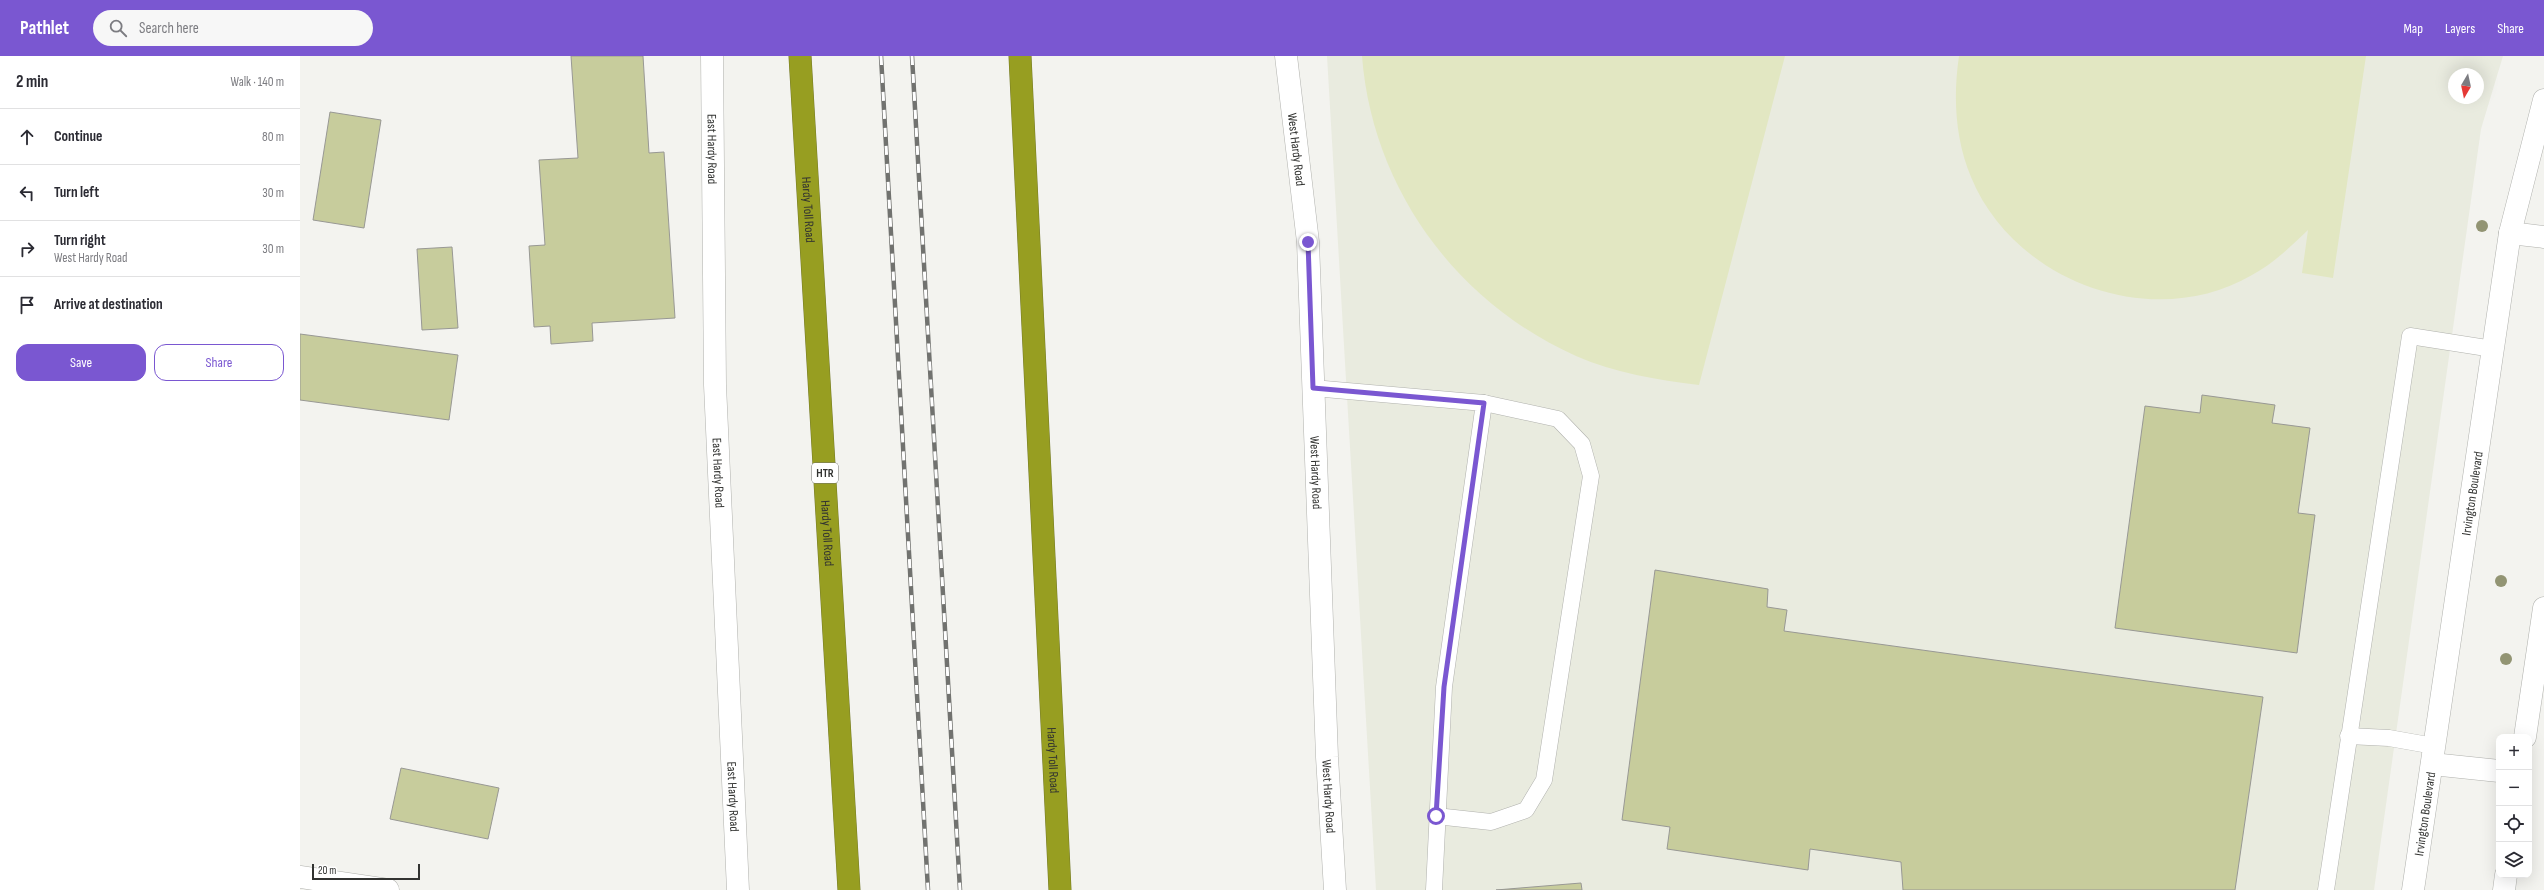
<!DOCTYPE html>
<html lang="en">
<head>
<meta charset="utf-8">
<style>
	:root { --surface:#fff; --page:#f7f7f7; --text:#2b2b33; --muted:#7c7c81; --line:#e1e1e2; --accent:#7a57d1 }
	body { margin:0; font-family:"Sofia Sans Condensed",sans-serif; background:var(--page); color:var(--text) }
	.controls { position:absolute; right:12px; bottom:12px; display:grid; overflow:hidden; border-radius:8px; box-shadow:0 4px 16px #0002 }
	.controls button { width:36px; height:36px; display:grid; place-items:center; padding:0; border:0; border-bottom:1px solid var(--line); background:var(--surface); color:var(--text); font:20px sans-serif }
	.compass { position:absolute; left:2148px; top:12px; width:36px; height:36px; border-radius:50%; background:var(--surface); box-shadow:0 4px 16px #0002; rotate:189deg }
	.scale { position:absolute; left:12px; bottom:10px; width:108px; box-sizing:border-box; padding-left:4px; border:2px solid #323331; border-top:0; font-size:11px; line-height:14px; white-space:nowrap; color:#323331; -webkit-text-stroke:3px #fff; paint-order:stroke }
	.stop { position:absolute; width:12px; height:12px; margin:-9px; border:3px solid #7a57d1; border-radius:50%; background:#fff }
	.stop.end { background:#7a57d1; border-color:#fff; box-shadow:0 1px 4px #0008 }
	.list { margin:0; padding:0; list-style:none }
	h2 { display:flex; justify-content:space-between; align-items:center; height:52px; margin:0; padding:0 16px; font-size:17px }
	h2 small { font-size:13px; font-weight:400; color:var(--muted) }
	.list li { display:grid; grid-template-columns:26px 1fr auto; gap:12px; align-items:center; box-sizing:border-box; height:56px; padding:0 16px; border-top:1px solid var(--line) }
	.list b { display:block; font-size:15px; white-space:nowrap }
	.list p { margin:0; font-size:13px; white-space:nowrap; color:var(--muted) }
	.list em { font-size:13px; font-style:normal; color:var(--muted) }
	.actions { display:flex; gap:8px; padding:12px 16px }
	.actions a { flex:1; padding:9px 0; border:1px solid var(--accent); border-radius:12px; text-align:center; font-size:14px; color:var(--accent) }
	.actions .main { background:var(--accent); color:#fff }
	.icon { flex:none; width:22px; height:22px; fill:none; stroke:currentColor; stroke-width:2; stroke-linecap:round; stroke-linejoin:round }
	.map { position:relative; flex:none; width:2244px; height:834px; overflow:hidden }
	header { display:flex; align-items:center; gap:24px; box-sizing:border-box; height:56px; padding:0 20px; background:var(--accent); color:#fff }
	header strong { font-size:19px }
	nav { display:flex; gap:22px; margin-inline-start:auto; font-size:14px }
	.search { width:280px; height:36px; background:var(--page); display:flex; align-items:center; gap:10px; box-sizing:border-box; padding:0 14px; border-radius:22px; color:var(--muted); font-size:15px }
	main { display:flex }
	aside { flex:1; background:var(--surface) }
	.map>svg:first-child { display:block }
	.built { fill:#e9ebdf; fill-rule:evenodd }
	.green { fill:#e2e7c2 }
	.building { fill:#c7cc9c; stroke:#989894 }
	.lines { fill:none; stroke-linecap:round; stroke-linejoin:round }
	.service-casing { stroke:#b0b1ad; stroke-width:17 }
	.minor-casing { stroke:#b0b1ad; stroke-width:23 }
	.secondary-casing { stroke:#b0b1ad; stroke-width:23 }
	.motorway-casing { stroke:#747927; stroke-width:23 }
	.service { stroke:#fff; stroke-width:16 }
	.minor { stroke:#fff; stroke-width:22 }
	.secondary { stroke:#fff; stroke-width:22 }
	.motorway { stroke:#979e21; stroke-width:22 }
	.rail-casing { stroke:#71726f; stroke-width:4.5 }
	.rail { stroke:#fff; stroke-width:3; stroke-dasharray:9; stroke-linecap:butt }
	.tree { fill:#929473 }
	.route { stroke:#7a57d1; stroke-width:5 }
	.labels { text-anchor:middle; stroke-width:3; stroke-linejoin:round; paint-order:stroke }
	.shield { fill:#fff; stroke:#70706f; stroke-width:1 }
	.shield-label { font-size:12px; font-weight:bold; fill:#323331 }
	.street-label { font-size:13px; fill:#323331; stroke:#fff }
</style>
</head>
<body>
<header>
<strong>Pathlet</strong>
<div class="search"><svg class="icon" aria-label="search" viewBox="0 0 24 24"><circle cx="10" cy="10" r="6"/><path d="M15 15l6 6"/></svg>Search here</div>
<nav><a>Map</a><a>Layers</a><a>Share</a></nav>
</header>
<main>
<aside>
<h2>2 min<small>Walk · 140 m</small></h2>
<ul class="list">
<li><svg class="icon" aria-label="ahead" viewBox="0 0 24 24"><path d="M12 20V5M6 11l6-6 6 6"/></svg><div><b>Continue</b></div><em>80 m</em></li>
<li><svg class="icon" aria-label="left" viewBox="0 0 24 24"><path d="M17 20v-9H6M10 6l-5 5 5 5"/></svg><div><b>Turn left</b></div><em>30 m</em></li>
<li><svg class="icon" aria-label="right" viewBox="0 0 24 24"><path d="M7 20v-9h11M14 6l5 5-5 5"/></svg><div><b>Turn right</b><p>West Hardy Road</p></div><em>30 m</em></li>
<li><svg class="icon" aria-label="arrive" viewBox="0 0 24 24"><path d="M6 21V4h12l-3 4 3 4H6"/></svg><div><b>Arrive at destination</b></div></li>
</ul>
<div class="actions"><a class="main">Save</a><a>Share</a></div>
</aside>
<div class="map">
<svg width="2244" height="834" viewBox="0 0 2244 834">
	<rect width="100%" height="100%" fill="#f3f3ef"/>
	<!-- built -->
	<path class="built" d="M1027,0H2203L2181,73L2074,834H1076ZM2154,18H2178V42H2154Z"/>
	<!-- green -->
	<g class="green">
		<path d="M1062,0H1485L1399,329C1357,324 1315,317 1276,300C1155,246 1072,131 1062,0Z"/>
		<path d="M1659,0H2066L2033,222L2002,217L2008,174C1990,191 1974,207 1952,219C1853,277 1714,226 1671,121C1655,82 1653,41 1659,0Z"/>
	</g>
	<!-- building -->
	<g class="building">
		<polygon points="271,0 343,0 349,97 364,96 375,262 292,267 293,285 251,288 250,270 234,271 229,190 245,189 239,104 278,102"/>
		<polygon points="30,56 81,64 64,172 13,164"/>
		<polygon points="152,191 158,272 122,274 117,193"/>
		<polygon points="0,278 158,299 149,364 0,344"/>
		<polygon points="1902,339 1975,349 1972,367 2010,372 1998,457 2015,459 1997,597 1815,572 1845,350 1900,357"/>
		<polygon points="1355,514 1468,533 1467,551 1487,554 1484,575 1963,641 1935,834 1603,834 1601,806 1510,793 1508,814 1367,793 1370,771 1322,764"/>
		<polygon points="101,712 199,732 188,783 90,763"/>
		<polygon points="1281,827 1282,834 1196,834"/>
	</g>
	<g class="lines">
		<defs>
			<g id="service">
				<polyline points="1013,332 1184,347 1144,631 1134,834"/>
				<polyline points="2048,680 2089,682 2134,690"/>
				<polyline points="1136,760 1191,766 1226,754 1244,724 1291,420 1282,388 1258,363 1184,347"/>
				<polyline points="2026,834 2110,280 2193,293"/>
			</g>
			<g id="minor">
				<polyline points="2210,177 2244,181"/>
				<polyline points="0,821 88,834"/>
			</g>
			<g id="secondary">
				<path id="s1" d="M412,0L415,329L438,834"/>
				<path id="s2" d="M986,0L1008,186L1027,701L1035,834"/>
				<polyline points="2225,681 2244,552"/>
				<polyline points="2132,708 2199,715"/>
				<path id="s3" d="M2113,834L2210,177L2244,44"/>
				<polyline points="2204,834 2206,819"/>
			</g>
			<g id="motorway">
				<path id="s4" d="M500,0L549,834"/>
				<path id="s5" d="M720,0L760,834"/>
			</g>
		</defs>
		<!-- service casing -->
		<use href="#service" class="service-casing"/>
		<!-- minor casing -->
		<use href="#minor" class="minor-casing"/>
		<!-- secondary casing -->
		<use href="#secondary" class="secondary-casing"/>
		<!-- motorway casing -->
		<use href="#motorway" class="motorway-casing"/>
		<!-- service -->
		<use href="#service" class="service"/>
		<!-- minor -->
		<use href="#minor" class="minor"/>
		<!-- secondary -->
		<use href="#secondary" class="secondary"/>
		<!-- motorway -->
		<use href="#motorway" class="motorway"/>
		<defs>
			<g id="rail">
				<polyline points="581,0 628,834"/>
				<polyline points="612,0 660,834"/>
			</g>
		</defs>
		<!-- rail casing -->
		<use href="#rail" class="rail-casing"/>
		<!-- rail -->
		<use href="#rail" class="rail"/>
	</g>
	<!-- trees -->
	<g class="tree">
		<circle cx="2182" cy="170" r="6"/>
		<circle cx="2201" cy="525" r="6"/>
		<circle cx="2206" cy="603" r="6"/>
	</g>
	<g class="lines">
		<!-- route -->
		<polyline class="route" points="1008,186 1013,332 1184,347 1144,631 1136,760"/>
	</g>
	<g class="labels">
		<!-- shield labels -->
		<rect class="shield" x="512" y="407" width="26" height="20" rx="3"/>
		<g class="shield-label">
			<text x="525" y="421">HTR</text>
		</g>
		<!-- street labels -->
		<g class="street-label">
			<text dy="5" stroke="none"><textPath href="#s1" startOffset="93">East Hardy Road</textPath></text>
			<text dy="5" stroke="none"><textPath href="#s2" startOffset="94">West Hardy Road</textPath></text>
			<text dy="5" stroke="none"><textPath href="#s4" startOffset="154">Hardy Toll Road</textPath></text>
			<text dy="5" stroke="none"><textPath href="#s2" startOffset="418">West Hardy Road</textPath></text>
			<text dy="5" stroke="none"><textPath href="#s1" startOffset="417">East Hardy Road</textPath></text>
			<text dy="5" stroke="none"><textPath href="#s3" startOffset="401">Irvington Boulevard</textPath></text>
			<text dy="5" stroke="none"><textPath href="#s4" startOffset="478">Hardy Toll Road</textPath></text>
			<text dy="5" stroke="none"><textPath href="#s5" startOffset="705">Hardy Toll Road</textPath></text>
			<text dy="5" stroke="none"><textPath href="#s2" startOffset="742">West Hardy Road</textPath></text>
			<text dy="5" stroke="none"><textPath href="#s1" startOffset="741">East Hardy Road</textPath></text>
			<text dy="5" stroke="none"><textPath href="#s3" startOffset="77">Irvington Boulevard</textPath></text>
		</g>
	</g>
</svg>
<div class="controls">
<button>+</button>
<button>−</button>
<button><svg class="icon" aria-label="locate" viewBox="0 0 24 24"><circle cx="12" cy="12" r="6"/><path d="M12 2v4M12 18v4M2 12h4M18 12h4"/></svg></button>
<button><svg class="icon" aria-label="layers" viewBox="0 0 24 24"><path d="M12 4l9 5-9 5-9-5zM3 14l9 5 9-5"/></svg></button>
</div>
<svg class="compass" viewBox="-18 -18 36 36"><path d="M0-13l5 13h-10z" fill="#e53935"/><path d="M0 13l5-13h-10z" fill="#7c7c81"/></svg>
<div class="scale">20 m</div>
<div class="stop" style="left:1136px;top:760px"></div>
<div class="stop end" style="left:1008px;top:186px"></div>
</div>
</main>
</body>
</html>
